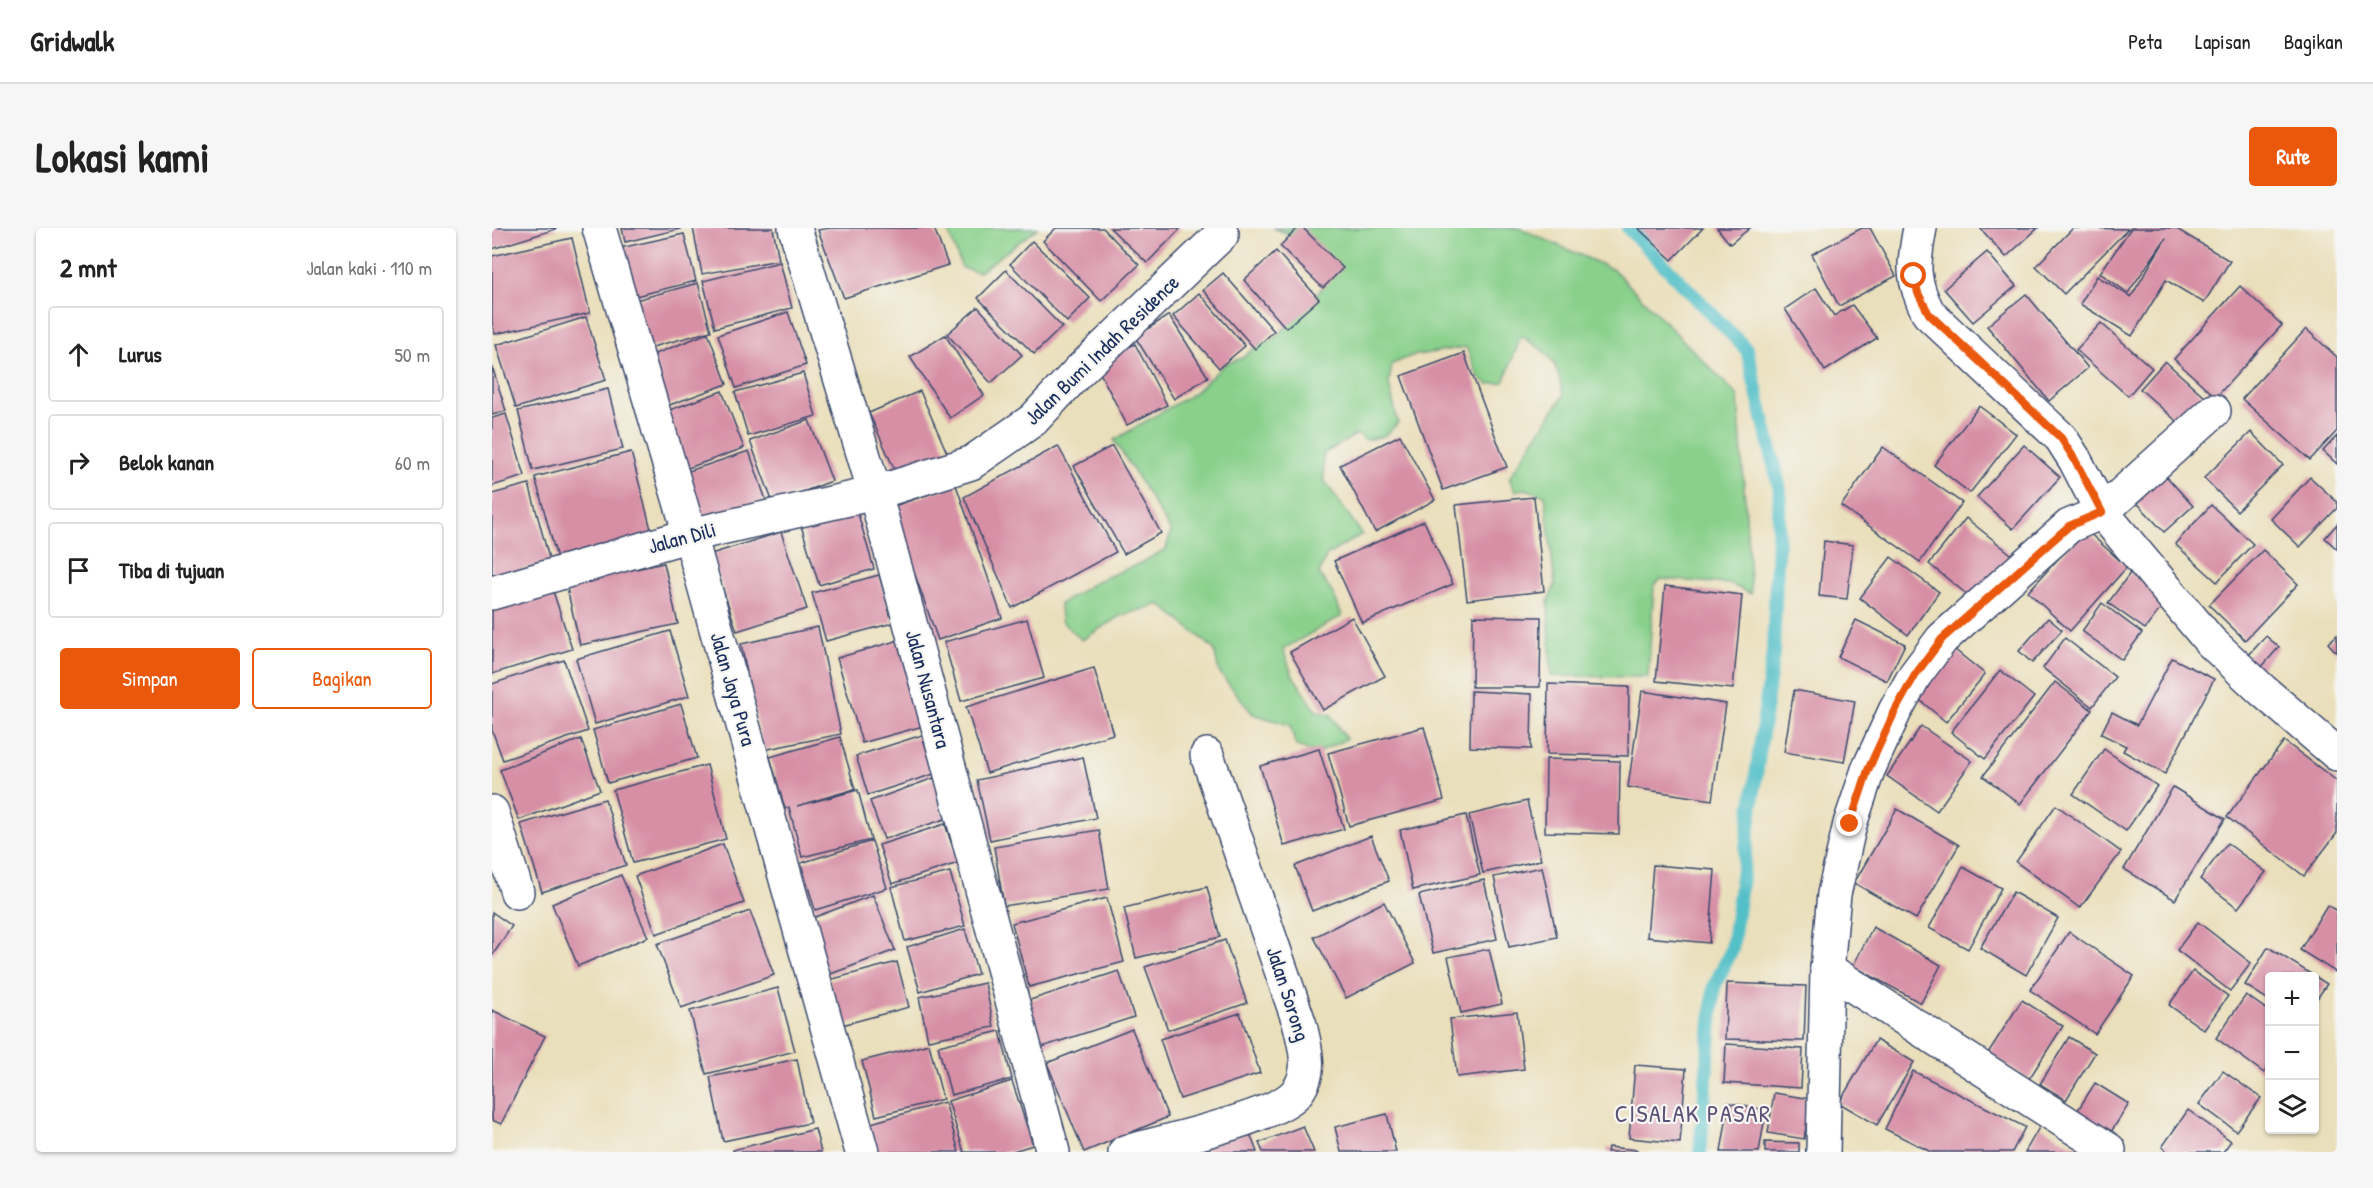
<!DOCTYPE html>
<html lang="id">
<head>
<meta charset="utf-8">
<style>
	:root { --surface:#fff; --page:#f6f6f6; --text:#222; --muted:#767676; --line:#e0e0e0; --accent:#ea580c }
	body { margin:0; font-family:"Patrick Hand",sans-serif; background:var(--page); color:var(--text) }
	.controls { position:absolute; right:18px; bottom:18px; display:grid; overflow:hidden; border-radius:6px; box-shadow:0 2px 4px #0004 }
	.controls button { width:54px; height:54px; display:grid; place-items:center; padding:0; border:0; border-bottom:2px solid var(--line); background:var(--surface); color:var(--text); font:30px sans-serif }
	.stop { position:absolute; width:18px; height:18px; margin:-14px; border:4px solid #ea580c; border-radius:50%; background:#fff }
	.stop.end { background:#ea580c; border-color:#fff; box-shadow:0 2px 6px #0008 }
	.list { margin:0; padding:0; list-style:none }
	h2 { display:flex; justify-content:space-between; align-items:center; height:78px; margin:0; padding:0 24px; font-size:26px }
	h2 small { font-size:20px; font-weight:400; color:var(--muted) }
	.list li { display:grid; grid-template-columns:39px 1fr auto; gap:18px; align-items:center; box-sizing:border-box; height:96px; margin:0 12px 12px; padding:0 12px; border:2px solid var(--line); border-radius:6px }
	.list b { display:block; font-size:22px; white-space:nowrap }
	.list em { font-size:20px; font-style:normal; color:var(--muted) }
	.actions { display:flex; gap:12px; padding:18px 24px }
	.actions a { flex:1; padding:14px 0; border:2px solid var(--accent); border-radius:6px; text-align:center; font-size:21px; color:var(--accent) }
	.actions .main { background:var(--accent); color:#fff }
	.icon { flex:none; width:33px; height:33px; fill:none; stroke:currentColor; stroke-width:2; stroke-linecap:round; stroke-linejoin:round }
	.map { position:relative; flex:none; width:1845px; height:924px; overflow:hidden; border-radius:6px }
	header { display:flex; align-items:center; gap:36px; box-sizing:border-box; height:84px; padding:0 30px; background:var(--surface); border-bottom:2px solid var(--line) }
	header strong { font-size:28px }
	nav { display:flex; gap:33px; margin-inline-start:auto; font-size:21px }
	.intro { display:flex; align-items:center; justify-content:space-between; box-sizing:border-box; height:144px; padding:0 36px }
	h1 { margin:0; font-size:42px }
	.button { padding:15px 27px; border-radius:6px; background:var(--accent); color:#fff; font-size:21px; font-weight:700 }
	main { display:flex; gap:36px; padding:0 36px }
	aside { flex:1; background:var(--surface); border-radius:6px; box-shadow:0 2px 4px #0004 }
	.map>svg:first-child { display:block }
	.green { fill:#89d08b; stroke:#528074; stroke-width:1.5 }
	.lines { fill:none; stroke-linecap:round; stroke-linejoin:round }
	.stream { stroke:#52c0c8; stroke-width:14 }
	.building { fill:#d78fa6 }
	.minor-casing { stroke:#3a496c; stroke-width:36 }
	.minor { stroke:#fff; stroke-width:33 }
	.route { stroke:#ea580c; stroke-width:8 }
	.labels { text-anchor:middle; stroke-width:4.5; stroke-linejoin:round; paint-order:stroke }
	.street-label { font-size:21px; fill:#1b2f5e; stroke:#f6f6f2 }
	.quarter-label { font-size:24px; letter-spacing:1.5px; fill:#5d5177; stroke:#f6f6f2 }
</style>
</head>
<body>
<header>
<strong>Gridwalk</strong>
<nav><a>Peta</a><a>Lapisan</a><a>Bagikan</a></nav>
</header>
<div class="intro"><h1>Lokasi kami</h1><a class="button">Rute</a></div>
<main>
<aside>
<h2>2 mnt<small>Jalan kaki · 110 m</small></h2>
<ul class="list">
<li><svg class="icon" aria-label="ahead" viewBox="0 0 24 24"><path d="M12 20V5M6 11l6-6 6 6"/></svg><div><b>Lurus</b></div><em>50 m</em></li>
<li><svg class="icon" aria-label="right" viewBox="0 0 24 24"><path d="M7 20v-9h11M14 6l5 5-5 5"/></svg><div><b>Belok kanan</b></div><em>60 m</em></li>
<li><svg class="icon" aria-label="arrive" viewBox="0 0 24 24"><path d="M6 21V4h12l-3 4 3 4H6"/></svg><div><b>Tiba di tujuan</b></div></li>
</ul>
<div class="actions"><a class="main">Simpan</a><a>Bagikan</a></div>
</aside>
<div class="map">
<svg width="1845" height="924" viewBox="0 0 1845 924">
	<rect width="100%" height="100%" fill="#f6f6f2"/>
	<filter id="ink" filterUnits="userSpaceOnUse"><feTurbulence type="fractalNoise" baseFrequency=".0167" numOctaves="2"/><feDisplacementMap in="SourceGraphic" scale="12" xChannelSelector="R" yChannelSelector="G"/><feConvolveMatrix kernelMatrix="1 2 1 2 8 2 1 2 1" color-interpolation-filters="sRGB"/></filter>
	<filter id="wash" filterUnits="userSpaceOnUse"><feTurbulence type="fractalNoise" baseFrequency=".008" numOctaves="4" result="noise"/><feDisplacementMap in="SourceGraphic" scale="24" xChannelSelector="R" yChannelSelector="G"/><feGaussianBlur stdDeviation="1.35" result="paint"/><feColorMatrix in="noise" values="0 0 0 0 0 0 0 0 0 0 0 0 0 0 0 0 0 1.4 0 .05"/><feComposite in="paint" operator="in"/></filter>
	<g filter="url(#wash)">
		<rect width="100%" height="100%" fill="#eadfbb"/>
		<!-- green -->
		<g class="green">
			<polygon points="455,0 546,0 487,44 470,40"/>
			<path d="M781,0H1027L1122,42L1246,168L1259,366L1238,356L1169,351L1162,357L1156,449L1059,448L1056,373L1063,357L1053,267L1033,261L1023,263L1017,250L1071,168C1065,132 1060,127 1029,108L1012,154L996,156L986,148L974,119L919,128L900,136L897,156L906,195L892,208L874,212L865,206L831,226L832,252L870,306L835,327L827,346L842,367L850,388L791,421L800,446L824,483L839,487L854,511L825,525L804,518L798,497L761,486L727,444L722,421L668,376L628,388L590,412L569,393L568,376L605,353L649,335L674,321L679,303L622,212L702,165L733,136L750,130L765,118L780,113L824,68L839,47L805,9Z"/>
		</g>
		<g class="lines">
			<!-- stream -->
			<polyline class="stream" points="1136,0 1255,122 1288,262 1281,425 1240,721 1222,759 1208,924"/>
		</g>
		<g id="blocks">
			<!-- building -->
			<g class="building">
				<polygon points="0,0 64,0 64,1 0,21"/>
				<polygon points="130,0 188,0 188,1 133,14"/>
				<polygon points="201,0 281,0 287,32 210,46"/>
				<polygon points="338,0 442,0 456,37 352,70 326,2"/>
				<polygon points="564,0 611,0 647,37 609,73 551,13"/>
				<polygon points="618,0 689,0 655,35"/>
				<polygon points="806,0 811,0 851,40 831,60 788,18"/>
				<polygon points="1146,0 1211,0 1180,32"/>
				<polygon points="1225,0 1258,0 1238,16"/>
				<polygon points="1370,0 1378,0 1404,48 1347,78 1320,26"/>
				<polygon points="1488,0 1546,0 1514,29"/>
				<polygon points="1581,0 1636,1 1572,66 1544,38"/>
				<polygon points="1639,0 1683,0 1738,33 1712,75 1674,52 1640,108 1588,76 1605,48 1639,69 1674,10 1636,65 1608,45"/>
				<polygon points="192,6 204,53 140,69 128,20"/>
				<polygon points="80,10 98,85 3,106 0,94 0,28"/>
				<polygon points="540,13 598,70 575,94 518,36"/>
				<polygon points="784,23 827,71 794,100 752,52"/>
				<polygon points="1495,24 1524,58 1481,94 1452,61"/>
				<polygon points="288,34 300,80 223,100 211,53"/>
				<polygon points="514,42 570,99 542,126 486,70"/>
				<polygon points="731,45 782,103 763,121 711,62"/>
				<polygon points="206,55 219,103 153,121 140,73"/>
				<polygon points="1748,58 1790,97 1724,169 1682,131"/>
				<polygon points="1324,60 1342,88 1360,77 1385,110 1333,143 1293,81"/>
				<polygon points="707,65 753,118 727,140 681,88"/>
				<polygon points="1534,66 1596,140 1557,173 1495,98"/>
				<polygon points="486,79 530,127 499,155 455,106"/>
				<polygon points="296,84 314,137 244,160 226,107"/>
				<polygon points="677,87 716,149 682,171 643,109"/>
				<polygon points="94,89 114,152 24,180 4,117"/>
				<polygon points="1609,95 1660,140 1636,168 1584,122"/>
				<polygon points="1814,101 1845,129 1845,203 1818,232 1750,171"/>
				<polygon points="216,105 235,156 172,179 153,130"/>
				<polygon points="453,107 492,167 458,190 418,129"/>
				<polygon points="643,116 675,177 635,197 603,135"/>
				<polygon points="972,125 1015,239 951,262 909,148"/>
				<polygon points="1673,133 1714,170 1689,197 1648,161"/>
				<polygon points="0,138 14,183 0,187"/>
				<polygon points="311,145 324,188 256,208 243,164"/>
				<polygon points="116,161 131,221 41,242 26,183"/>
				<polygon points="230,163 252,220 185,244 164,187"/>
				<polygon points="428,163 456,227 406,249 377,185"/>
				<polygon points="1487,178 1524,206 1478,265 1442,237"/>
				<polygon points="14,186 33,248 0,258 0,190"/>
				<polygon points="317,192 340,253 281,275 258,213"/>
				<polygon points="1759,204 1791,237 1745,283 1712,250"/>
				<polygon points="908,207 943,272 883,304 848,237"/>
				<polygon points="1845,208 1845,236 1831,223"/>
				<polygon points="1532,217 1568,249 1521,301 1485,269"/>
				<polygon points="566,218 624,324 520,380 472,269"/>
				<polygon points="620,218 669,305 632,326 582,238"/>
				<polygon points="1391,219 1470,275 1428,334 1349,278"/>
				<polygon points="257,223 274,272 208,294 191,245"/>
				<polygon points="139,224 161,309 66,334 43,249"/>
				<polygon points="1666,239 1701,278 1672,304 1637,266"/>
				<polygon points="1818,249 1845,274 1845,280 1808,319 1779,291"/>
				<polygon points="37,256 58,334 0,349 0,266"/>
				<polygon points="464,257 510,390 446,412 399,279"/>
				<polygon points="1042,269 1052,363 975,372 964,277"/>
				<polygon points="1719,277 1761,316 1725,354 1683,316"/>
				<polygon points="364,279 382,341 327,357 308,294"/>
				<polygon points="1474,290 1519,326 1482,372 1437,336"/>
				<polygon points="932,293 961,356 870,395 842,333"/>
				<polygon points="1845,296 1845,321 1833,310"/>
				<polygon points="1593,301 1635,339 1578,403 1536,364"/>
				<polygon points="289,304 315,381 245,403 219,326"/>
				<polygon points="1332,313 1361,317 1355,371 1327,368"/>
				<polygon points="1771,322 1806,356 1753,412 1717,377"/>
				<polygon points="1399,329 1447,364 1416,407 1368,370"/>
				<polygon points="172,335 186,396 88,417 74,356"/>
				<polygon points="1638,345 1676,371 1653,401 1616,375"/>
				<polygon points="387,347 401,395 334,413 320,365"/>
				<polygon points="1173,358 1250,367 1241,461 1164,453"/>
				<polygon points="60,360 80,421 0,446 0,378"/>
				<polygon points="1610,375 1650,405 1630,432 1590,403"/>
				<polygon points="981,388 1049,389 1048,459 980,459"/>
				<polygon points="860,389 893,448 831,482 798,424"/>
				<polygon points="1556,390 1570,402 1540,435 1527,423"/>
				<polygon points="535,391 552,450 469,473 452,414"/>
				<polygon points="1364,392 1413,416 1395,453 1346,429"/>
				<polygon points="326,399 349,506 271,522 249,416"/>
				<polygon points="178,403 197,468 103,496 84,431"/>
				<polygon points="1845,407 1845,425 1836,415"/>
				<polygon points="1774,408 1787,419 1768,441 1755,429"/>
				<polygon points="418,409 442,495 370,515 345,430"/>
				<polygon points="1573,410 1623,449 1600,479 1551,440"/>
				<polygon points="1457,417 1493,446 1454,494 1418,464"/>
				<polygon points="1680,430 1722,451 1673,546 1631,523 1634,518 1609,506 1620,484 1645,497"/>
				<polygon points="72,432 96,503 11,532 0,502 0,456"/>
				<polygon points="602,440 621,506 495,545 474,479"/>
				<polygon points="1508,442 1542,469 1493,531 1459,504"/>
				<polygon points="1563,454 1600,482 1528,576 1491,548"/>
				<polygon points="1056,456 1137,459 1136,528 1055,526"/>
				<polygon points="1302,462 1363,473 1352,534 1292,524"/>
				<polygon points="979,463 1040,466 1039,521 978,519"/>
				<polygon points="1150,463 1234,476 1220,572 1136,559"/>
				<polygon points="189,476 205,530 116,555 101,502"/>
				<polygon points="1429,498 1480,533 1445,583 1395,548"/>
				<polygon points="932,499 952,572 857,598 836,525"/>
				<polygon points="430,507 442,546 376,567 364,528"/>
				<polygon points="348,509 363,561 305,578 366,562 379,612 310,629 297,579 293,581 278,529"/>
				<polygon points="89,511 108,562 27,592 8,542"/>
				<polygon points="1792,513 1845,553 1845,605 1812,648 1735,589"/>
				<polygon points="827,521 852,601 792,618 768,538"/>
				<polygon points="1612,521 1665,558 1634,603 1581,566"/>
				<polygon points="591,529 604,590 498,612 485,552"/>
				<polygon points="1054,531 1128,533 1127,606 1053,604"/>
				<polygon points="215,537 234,611 141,635 121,562"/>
				<polygon points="442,550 456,590 392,611 378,573"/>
				<polygon points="1681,559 1733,591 1683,672 1632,641"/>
				<polygon points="113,571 134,637 50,664 29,596"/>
				<polygon points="1035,573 1049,632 991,645 977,587"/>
				<polygon points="1564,577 1629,624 1588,680 1524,634"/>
				<polygon points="1405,581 1467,617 1424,691 1362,655"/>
				<polygon points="974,587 988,647 921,662 908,602"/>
				<polygon points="453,596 466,635 400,656 387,617"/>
				<polygon points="607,602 617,661 512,678 502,619"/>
				<polygon points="879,608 897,653 820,683 803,638"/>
				<polygon points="380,613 395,660 323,682 309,635"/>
				<polygon points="1735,615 1774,644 1746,680 1708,651"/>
				<polygon points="231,616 252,675 164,706 143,648"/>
				<polygon points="1161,637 1223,642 1217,715 1155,709"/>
				<polygon points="1050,639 1065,709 1017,719 1002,649"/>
				<polygon points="1471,639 1509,660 1476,721 1437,700"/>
				<polygon points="458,644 473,698 413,713 399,659"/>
				<polygon points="129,647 156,709 86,738 60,676"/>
				<polygon points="992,652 1005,711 941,725 927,667"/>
				<polygon points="715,659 728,709 644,730 632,680"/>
				<polygon points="1521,664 1566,690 1534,747 1488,720"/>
				<polygon points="381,667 403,722 336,747 315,692"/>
				<polygon points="615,670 632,734 537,759 520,695"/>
				<polygon points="892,674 923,735 854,770 822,709"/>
				<polygon points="1835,677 1845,683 1845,745 1808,722"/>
				<polygon points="258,683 282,747 189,780 165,716"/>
				<polygon points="0,684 20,698 0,728"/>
				<polygon points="1706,694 1759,735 1738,763 1685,722"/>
				<polygon points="1381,699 1449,737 1429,775 1361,738"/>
				<polygon points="473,701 486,746 428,764 415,719"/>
				<polygon points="1577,704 1642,748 1603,806 1538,762"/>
				<polygon points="733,712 755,775 676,802 653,739"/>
				<polygon points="1776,719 1835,756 1822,775 1822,748 1778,748 1778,773 1753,757"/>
				<polygon points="997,721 1010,776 969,785 956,729"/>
				<polygon points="405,734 417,779 350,797 337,752"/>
				<polygon points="627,743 642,789 547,820 532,774"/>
				<polygon points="1701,743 1736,768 1712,802 1677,777"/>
				<polygon points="493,755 502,799 436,812 427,769"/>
				<polygon points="1235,755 1314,758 1312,813 1233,811"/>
				<polygon points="286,760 303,823 214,846 198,783"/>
				<polygon points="1754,767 1778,784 1778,837 1772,845 1724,810"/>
				<polygon points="1530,772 1571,798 1537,851 1496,825"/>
				<polygon points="0,782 53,808 9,896 0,892"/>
				<polygon points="1025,784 1032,841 965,849 958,791"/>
				<polygon points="748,785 768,845 688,871 668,811"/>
				<polygon points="640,801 676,889 592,924 555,835"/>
				<polygon points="508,803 520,851 459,867 446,818"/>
				<polygon points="1577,809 1603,825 1574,872 1548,856"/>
				<polygon points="1384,812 1422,834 1385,897 1347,875"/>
				<polygon points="437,816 451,871 384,888 370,833"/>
				<polygon points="1234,816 1311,821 1309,860 1232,855"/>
				<polygon points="305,831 318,895 231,913 218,849"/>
				<polygon points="1143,837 1194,841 1188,915 1137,910"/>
				<polygon points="1421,843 1533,899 1520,924 1439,924 1393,901"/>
				<polygon points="1731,843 1769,870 1744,903 1707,876"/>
				<polygon points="520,853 541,917 518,924 472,924 456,873"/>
				<polygon points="1603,855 1637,876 1617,907 1584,885"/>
				<polygon points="1282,865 1319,871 1312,911 1276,905"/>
				<polygon points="453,874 467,924 380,924 372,897"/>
				<polygon points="1237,875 1274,882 1267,924 1229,924"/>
				<polygon points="1696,882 1739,913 1731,924 1676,924 1670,919"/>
				<polygon points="895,886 904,924 849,924 843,899"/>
				<polygon points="811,898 822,924 771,924 767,915"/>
				<polygon points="1548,898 1593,924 1533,924"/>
				<polygon points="323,901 329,924 241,924 241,922"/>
				<polygon points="757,903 765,924 716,924 714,919"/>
				<polygon points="1273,914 1307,915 1307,924 1273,924"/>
				<polygon points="1116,919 1145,922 1144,924 1115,924"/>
			</g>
		</g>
	</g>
	<g filter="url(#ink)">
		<use href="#blocks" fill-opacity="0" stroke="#3a496c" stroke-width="1.5"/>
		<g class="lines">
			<defs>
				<g id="minor">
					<polyline points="107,0 198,307 370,924"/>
					<polyline points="303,0 383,265 561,924"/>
					<path d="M1428,0C1421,37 1419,52 1437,86L1569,210L1583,232L1610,284L1718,413L1770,462L1845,526"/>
					<polyline points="0,365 198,307 383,265 479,235 541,192 587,143 730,6"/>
					<polyline points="0,584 25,664"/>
					<polyline points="1335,741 1617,922"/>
					<path d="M633,924C667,915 787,889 805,864C821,844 813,819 808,797L715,527"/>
					<polyline points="1331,924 1335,741 1342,666 1358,596 1376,542 1403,483 1423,447 1450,411 1577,298 1610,284 1722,183"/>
				</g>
			</defs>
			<!-- minor casing -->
			<use href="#minor" class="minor-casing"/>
			<!-- minor -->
			<use href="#minor" class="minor"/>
		</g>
	</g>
	<g class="lines" filter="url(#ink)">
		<!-- route -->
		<polyline class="route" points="1358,596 1376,542 1403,483 1423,447 1450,411 1577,298 1610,284 1583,232 1569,210 1437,86 1426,65 1422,48"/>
	</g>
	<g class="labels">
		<!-- street labels -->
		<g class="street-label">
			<text transform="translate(610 122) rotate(-44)" y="7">Jalan Bumi Indah Residence</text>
			<text transform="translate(190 310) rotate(-15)" y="7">Jalan Dili</text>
			<text transform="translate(241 461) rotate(74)" y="7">Jalan Jaya Pura</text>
			<text transform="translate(436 461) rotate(75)" y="7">Jalan Nusantara</text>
			<text transform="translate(796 766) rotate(72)" y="7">Jalan Sorong</text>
		</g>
		<!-- quarter labels -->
		<g class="quarter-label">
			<text x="1201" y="894">CISALAK PASAR</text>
		</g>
	</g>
</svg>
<div class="controls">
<button>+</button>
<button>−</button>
<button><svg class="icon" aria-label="layers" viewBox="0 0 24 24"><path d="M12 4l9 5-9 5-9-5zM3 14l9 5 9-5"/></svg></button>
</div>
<div class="stop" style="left:1422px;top:48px"></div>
<div class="stop end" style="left:1358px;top:596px"></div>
</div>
</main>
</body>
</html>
